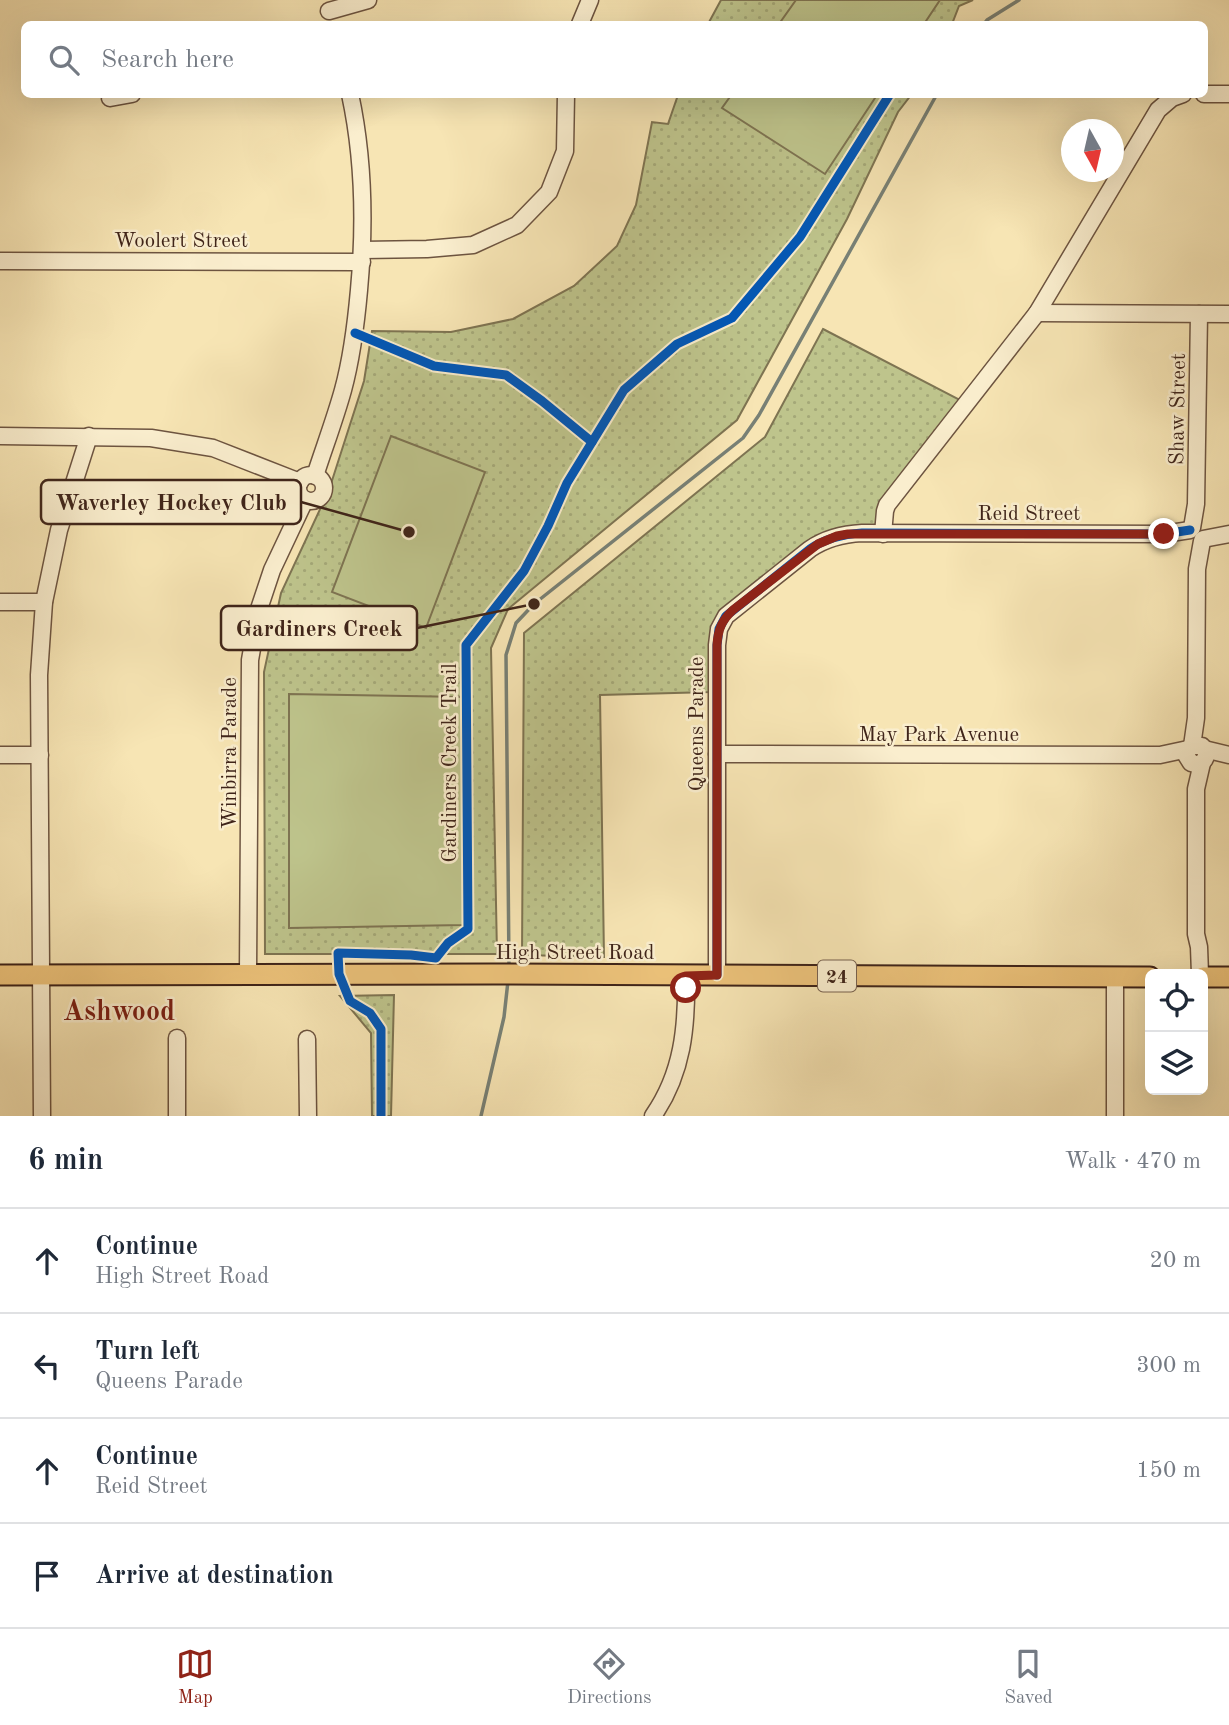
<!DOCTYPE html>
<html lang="en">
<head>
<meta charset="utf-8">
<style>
	:root { --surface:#fff; --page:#f6f6f7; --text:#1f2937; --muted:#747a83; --line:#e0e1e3; --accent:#8f2418 }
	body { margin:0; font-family:"Old Standard TT",serif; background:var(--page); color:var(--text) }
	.controls { position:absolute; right:21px; bottom:21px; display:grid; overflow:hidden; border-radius:10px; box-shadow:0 7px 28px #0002 }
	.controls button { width:63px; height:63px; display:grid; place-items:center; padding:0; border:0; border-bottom:2px solid var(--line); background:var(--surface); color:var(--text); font:35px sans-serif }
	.compass { position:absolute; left:1061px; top:119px; width:63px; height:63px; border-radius:50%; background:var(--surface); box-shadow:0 7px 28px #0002; rotate:172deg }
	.stop { position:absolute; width:21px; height:21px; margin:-16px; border:5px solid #8f2418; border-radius:50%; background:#fff }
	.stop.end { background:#8f2418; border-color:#fff; box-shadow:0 2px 7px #0008 }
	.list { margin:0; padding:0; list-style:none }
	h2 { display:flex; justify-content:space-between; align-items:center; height:91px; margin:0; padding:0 28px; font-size:30px }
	h2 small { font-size:23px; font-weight:400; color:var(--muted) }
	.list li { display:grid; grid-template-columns:46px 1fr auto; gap:21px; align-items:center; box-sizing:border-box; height:105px; padding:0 28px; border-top:2px solid var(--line) }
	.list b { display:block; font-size:26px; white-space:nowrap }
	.list p { margin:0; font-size:23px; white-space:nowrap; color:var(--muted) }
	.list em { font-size:23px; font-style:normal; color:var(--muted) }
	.icon { flex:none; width:38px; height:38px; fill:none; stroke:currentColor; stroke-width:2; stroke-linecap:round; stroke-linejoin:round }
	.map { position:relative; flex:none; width:1229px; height:1116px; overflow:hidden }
	.search { position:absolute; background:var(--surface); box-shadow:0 7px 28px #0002; left:21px; right:21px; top:21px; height:77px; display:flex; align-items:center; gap:18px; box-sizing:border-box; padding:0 24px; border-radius:10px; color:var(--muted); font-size:26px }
	.sheet { height:511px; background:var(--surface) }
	nav { display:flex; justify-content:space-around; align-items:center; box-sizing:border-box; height:98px; border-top:2px solid var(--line); background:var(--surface); font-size:19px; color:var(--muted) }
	nav a { display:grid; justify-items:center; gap:4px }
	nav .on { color:var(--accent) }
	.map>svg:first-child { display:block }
	.grass { fill:url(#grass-dots); stroke:#7e7452; stroke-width:2 }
	.pitch { fill:#bec48c; stroke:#7e7452; stroke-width:2 }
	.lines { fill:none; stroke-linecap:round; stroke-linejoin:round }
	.stream { stroke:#788075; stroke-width:3.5 }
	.minor-casing { stroke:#6d5440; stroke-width:19 }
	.major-casing { stroke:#3f2419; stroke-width:23 }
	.minor { stroke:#faeece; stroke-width:16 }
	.major { stroke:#ecc27a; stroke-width:19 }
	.cycleway-casing { stroke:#faeece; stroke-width:13 }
	.cycleway { stroke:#0057b8; stroke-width:9 }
	.route { stroke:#8f2418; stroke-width:9 }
	.labels { text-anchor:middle; stroke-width:5; stroke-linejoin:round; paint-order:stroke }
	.shield { fill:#faeece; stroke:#77614f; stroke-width:2 }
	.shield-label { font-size:19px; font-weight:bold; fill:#3f2419 }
	.street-label { font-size:21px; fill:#3f2419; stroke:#faeece }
	.district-label { font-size:28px; font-weight:bold; fill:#7a1f14; stroke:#faeece }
	.leader { fill:none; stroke:#3f2419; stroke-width:2.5 }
	.callout-dot { fill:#3f2419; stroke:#faeece; stroke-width:2.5 }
	.callout { fill:#faeece; stroke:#3f2419; stroke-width:2.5 }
	.callout-label { font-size:23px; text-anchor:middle; font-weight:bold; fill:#3f2419 }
</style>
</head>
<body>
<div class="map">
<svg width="1229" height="1116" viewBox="0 0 1229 1116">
	<defs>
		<pattern id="grass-dots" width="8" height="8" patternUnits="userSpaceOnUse" patternTransform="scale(1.75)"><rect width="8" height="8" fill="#bec48c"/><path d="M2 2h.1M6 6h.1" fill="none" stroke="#a4a878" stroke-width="1.8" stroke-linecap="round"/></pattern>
	</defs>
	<rect width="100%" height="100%" fill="#f7e5b4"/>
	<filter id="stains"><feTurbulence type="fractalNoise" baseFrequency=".00286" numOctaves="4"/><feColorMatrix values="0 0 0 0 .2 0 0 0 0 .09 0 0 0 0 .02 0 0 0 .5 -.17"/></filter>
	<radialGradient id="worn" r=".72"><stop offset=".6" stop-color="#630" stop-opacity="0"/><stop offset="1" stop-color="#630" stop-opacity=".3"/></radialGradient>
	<!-- grass -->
	<g class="grass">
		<polygon points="721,0 973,0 959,6 952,24 708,24"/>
		<polygon points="678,95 911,95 898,112 847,219 737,420 508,609 491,648 497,954 265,954 264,672 281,593 329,490 364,381 372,331 451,332 513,319 574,286 617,246 636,205 652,122 668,124"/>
		<polygon points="823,329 962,401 878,523 873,526 855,527 727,607 711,692 600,695 604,957 522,955 524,633 765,437"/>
		<polygon points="394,995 391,1116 372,1116 371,1033 340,996"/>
	</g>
	<!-- pitch -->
	<g class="pitch">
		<polygon points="796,0 940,0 924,24 779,24"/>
		<polygon points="732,94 877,94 877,95 825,174 722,108"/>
		<polygon points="391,436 485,472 426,628 332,592"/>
		<polygon points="289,694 464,697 463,925 289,928"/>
	</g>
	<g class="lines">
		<!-- stream -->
		<g class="stream">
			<polyline points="984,24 987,20 1019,0"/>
			<polyline points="509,966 506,655 516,623 534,604 743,438 759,415 937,94"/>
			<polyline points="481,1116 504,1017 508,981"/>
		</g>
		<defs>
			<g id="minor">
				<polyline points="329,11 368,0"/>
				<polyline points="580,24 590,0"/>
				<polyline points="1204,94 1229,94"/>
				<polyline points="110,98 132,94"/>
				<polyline points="363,250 427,249 473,245 517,225 549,192 565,151 566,94"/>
				<polyline points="0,261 362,262"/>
				<polyline points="1037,313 1229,314"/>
				<polyline points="0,436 151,438 213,448 300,482"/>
				<circle cx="311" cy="488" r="13"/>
				<path d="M315,476C324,448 335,419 343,390C352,357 356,324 359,290C365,225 364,159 350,94"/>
				<polyline points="1192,528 1196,504 1199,314"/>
				<polyline points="883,534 885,511 887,505 1037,313 1158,110 1172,98 1183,94"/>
				<polyline points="1203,539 1229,534"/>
				<polyline points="0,602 44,602"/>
				<path d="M1192,746H1202C1211,756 1203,767 1191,763L1186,755L1188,749L1192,746L1196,718L1197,569L1202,541"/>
				<polyline points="1204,749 1229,755"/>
				<polyline points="717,754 1160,755 1188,749"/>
				<polyline points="0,755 40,755"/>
				<polyline points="248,974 250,660 259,609 272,570 305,500"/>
				<polyline points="1200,974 1199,947 1196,934 1196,789 1202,763"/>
				<path d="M717,975V645L719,629L726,616L810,549C826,538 843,534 862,533L1164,534L1190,530"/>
				<polyline points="307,1039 308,1116"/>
				<polyline points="42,1116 39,675 44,602 59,530 89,436"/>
				<polyline points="177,1116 177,1038"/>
				<path d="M653,1116C683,1073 687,1026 686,976"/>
				<polyline points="1115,1116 1115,977"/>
			</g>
			<g id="major">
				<polyline points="0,975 492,974 1150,977"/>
				<polyline points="1203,977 1229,977"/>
			</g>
		</defs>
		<!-- minor casing -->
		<use href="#minor" class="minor-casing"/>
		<!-- major casing -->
		<use href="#major" class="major-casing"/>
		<!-- minor -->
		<use href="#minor" class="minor"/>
		<!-- major -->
		<use href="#major" class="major"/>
		<defs>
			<g id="cycleway">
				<polyline points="355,333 434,366 506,375 542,401 592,442"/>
				<path d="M717,975V645L719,629L726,616L810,549C826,538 843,534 862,533L1164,534L1190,530"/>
				<polyline points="381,1116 381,1029 370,1013 350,1001 339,974 338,953 411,955 436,958 448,943 468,929 466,645 524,571 548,526 567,483 624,390 677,344 732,318 800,237 890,94"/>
			</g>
		</defs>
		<!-- cycleway casing -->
		<use href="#cycleway" class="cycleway-casing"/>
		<!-- cycleway -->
		<use href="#cycleway" class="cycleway"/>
	</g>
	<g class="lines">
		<!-- route -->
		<path class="route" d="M686,988V976L717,975V645C718,629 722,620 733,610L818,544L837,536L848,534H1164"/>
	</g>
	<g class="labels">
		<!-- shield labels -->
		<rect class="shield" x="818" y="960.5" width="38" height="31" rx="5"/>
		<g class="shield-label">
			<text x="837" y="983">24</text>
		</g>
		<!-- street labels -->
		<g class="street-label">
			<text x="181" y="247">Woolert Street</text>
			<text transform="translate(1177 409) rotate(-89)" y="7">Shaw Street</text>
			<text x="1029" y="520">Reid Street</text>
			<text transform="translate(696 724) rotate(-90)" y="7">Queens Parade</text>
			<text x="939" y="741">May Park Avenue</text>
			<text transform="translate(229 753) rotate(-90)" y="7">Winbirra Parade</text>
			<text transform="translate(449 763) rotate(-90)" y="7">Gardiners Creek Trail</text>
			<text x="575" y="959">High Street Road</text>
		</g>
		<!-- district labels -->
		<g class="district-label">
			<text x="119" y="1020">Ashwood</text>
		</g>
	</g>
	<!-- callouts -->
	<path class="leader" d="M409 532L301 502M534 604L417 628"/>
	<g class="callout-dot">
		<circle cx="409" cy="532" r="7"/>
		<circle cx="534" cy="604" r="7"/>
	</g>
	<g class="callout">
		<rect x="41" y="480" width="260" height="44" rx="7"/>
		<rect x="221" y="606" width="196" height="44" rx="7"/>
	</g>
	<g class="callout-label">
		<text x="171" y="510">Waverley Hockey Club</text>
		<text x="319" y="636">Gardiners Creek</text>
	</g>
	<rect width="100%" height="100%" filter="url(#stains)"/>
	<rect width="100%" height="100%" fill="url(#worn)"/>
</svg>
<div class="controls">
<button><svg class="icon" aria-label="locate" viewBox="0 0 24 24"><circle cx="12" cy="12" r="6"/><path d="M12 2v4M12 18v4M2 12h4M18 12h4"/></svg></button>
<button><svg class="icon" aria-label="layers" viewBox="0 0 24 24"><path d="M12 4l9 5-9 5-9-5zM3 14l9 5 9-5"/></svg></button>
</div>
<svg class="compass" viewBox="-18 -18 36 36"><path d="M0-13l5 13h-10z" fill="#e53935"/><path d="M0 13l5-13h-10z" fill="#747a83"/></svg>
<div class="stop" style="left:686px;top:988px"></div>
<div class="stop end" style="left:1164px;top:534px"></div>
<div class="search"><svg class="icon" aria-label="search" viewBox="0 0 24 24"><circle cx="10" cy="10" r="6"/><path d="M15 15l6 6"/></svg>Search here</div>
</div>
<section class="sheet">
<h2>6 min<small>Walk · 470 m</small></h2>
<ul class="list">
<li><svg class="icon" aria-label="ahead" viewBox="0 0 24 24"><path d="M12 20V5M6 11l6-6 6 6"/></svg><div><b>Continue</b><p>High Street Road</p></div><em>20 m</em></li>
<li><svg class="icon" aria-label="left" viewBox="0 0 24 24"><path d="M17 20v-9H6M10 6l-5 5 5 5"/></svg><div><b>Turn left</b><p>Queens Parade</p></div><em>300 m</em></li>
<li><svg class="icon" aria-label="ahead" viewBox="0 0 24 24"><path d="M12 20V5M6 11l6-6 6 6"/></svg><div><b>Continue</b><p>Reid Street</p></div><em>150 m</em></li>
<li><svg class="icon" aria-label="arrive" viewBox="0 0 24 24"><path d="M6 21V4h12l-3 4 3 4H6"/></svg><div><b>Arrive at destination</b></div></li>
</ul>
</section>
<nav>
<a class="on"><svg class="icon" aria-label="map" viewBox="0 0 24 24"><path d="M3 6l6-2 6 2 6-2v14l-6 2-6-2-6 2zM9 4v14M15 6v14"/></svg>Map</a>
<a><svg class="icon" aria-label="directions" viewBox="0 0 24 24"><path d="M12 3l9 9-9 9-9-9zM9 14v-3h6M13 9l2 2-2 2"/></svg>Directions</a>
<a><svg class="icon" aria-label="saved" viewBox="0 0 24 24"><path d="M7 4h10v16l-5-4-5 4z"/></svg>Saved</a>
</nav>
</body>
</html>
